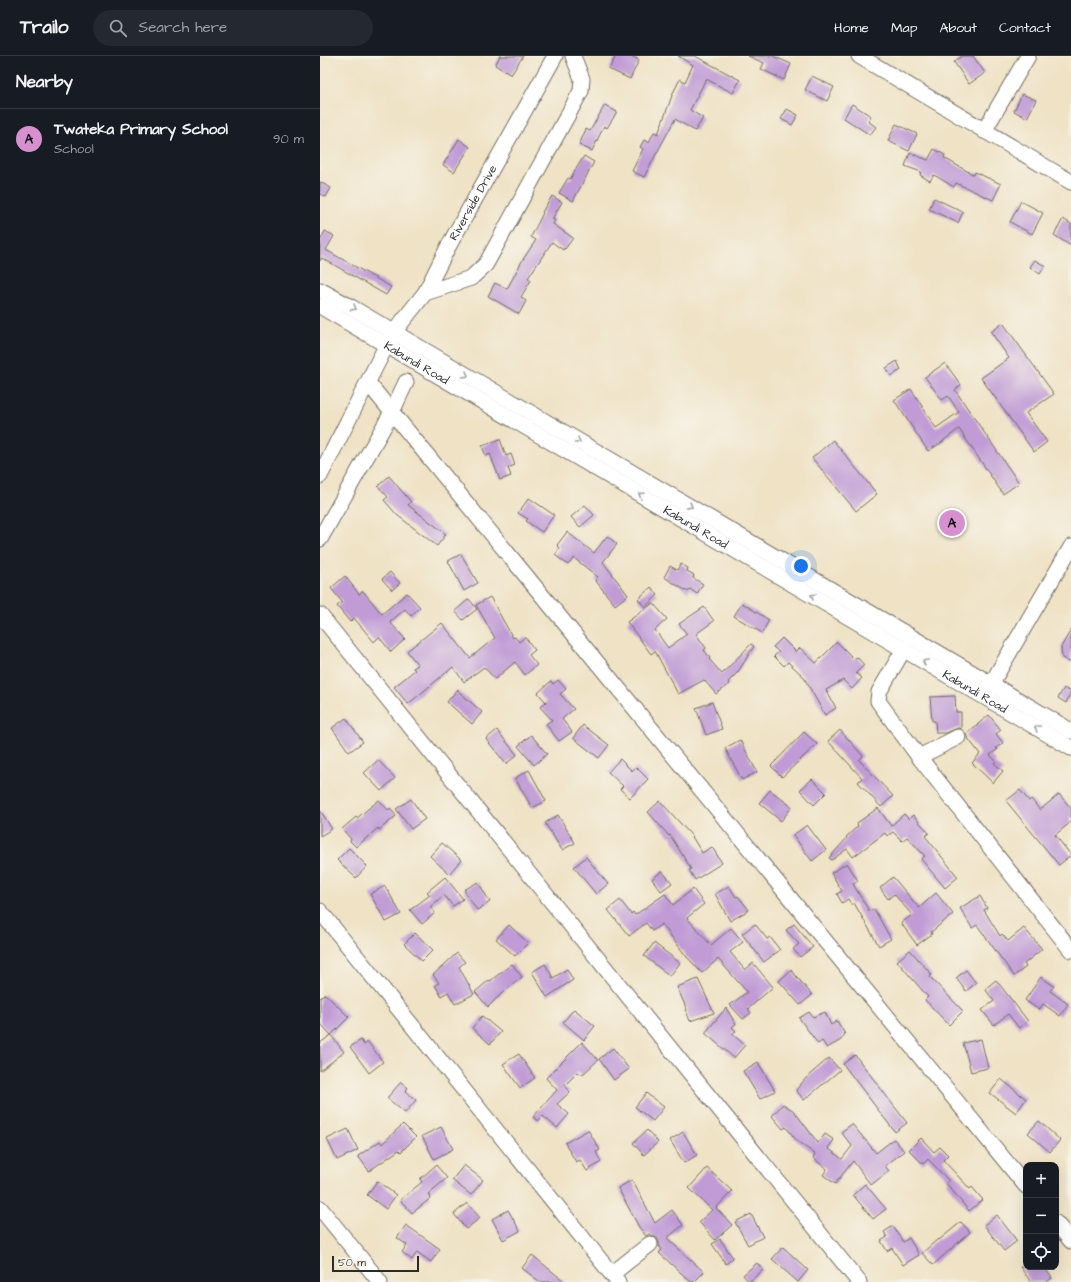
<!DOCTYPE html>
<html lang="en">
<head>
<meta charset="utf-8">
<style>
	:root { --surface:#171b24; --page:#242831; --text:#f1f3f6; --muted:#9ea1a6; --line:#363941; --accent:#d690ce }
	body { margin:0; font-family:"Architects Daughter",sans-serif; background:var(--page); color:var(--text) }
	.controls { position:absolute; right:12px; bottom:12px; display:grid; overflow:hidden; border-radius:8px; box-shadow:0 4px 16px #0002 }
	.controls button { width:36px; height:36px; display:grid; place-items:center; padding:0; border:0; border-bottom:1px solid var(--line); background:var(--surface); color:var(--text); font:20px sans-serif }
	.scale { position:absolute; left:12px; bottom:10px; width:87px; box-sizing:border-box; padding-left:4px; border:2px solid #2b2b2b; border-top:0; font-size:11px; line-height:14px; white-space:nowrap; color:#2b2b2b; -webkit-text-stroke:3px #f7f3e8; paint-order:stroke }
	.you { position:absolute; left:481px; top:510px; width:14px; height:14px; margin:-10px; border:3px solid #fff; border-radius:50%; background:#1a73e8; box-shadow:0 0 0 6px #1a73e833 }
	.badge { display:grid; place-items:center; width:26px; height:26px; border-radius:50%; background:var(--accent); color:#111; font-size:13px; font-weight:700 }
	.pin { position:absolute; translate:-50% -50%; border:2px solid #fff; box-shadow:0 1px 4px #0006 }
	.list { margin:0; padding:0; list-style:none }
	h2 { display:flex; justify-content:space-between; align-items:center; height:52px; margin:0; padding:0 16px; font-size:17px }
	h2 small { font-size:13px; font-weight:400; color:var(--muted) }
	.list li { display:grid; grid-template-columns:26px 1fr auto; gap:12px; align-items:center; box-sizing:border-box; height:60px; padding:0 16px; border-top:1px solid var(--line) }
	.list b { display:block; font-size:15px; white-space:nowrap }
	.list p { margin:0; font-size:13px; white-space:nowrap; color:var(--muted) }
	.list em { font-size:13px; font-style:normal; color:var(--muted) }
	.icon { flex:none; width:22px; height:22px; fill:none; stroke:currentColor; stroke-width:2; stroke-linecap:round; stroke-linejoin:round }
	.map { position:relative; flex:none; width:751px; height:1226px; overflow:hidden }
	header { display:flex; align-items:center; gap:24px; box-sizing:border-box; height:56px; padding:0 20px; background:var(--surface); border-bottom:1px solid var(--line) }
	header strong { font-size:19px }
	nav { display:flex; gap:22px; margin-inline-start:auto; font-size:14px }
	.search { width:280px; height:36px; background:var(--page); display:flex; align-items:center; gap:10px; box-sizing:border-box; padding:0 14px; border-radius:22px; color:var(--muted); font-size:15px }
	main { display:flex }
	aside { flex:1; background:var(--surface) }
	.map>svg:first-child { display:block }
	.building { fill:#c09bd6 }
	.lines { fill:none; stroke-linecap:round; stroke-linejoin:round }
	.minor-casing { stroke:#706b61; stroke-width:17 }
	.minor { stroke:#fff; stroke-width:15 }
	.oneway { stroke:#a0a0a0 }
	.labels { text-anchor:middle; stroke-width:3; stroke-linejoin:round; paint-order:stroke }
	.street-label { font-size:12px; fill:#2b2b2b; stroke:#f7f3e8 }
</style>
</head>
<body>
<header>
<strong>Trailo</strong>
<div class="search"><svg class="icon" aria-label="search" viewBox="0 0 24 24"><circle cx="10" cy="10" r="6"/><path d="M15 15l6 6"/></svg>Search here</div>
<nav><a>Home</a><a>Map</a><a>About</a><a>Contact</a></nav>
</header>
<main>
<aside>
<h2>Nearby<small></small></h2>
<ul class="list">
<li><span class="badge">A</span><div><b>Twateka Primary School</b><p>School</p></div><em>90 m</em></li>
</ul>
</aside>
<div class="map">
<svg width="751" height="1226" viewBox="0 0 751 1226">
	<rect width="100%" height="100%" fill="#f7f3e8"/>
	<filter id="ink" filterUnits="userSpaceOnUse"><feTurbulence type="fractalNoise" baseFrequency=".025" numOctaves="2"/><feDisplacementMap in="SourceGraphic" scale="8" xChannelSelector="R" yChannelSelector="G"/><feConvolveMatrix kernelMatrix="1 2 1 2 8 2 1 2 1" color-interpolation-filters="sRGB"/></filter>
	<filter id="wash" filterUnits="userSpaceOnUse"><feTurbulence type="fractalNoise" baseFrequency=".012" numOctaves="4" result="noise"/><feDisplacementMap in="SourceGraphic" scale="16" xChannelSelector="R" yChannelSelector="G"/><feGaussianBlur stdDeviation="0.9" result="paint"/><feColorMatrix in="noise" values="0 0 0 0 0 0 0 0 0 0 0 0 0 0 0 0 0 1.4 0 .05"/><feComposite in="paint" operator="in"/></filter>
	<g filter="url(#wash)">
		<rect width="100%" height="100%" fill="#efe2c5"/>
		<g id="blocks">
			<!-- building -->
			<g class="building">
				<polygon points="180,0 203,0 191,19 175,9"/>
				<polygon points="296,0 311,0 319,4 310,23 289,13"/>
				<polygon points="358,0 375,0 420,24 413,37 386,23 370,54 383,62 375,75 355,63 324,121 312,115 323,93 320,91 324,84 329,86 334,76 338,78 353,37 360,23 365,26 373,9"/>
				<polygon points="428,0 453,0 471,8 464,24 441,13 444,7"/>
				<polygon points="642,0 653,0 665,17 649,28 634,6"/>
				<polygon points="492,20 514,31 507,45 485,34"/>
				<polygon points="702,38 716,44 707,62 694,55"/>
				<polygon points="532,48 551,60 548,65 556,71 550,79 524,62"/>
				<polygon points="285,49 297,56 287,72 284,70 272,95 259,89 266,73 270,75"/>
				<polygon points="467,53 478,59 472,69 461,63"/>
				<polygon points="576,68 597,78 589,95 568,85"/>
				<polygon points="139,83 150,91 134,116 123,109"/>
				<polygon points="614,93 625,99 624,102 654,119 655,116 681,128 673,144 636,127 634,131 614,119 610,125 600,119 601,116 585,110 590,97 608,104"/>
				<polygon points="264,100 274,106 253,145 239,137 248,122 250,123"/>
				<polygon points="0,126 11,132 6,141 0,138"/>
				<polygon points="232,140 242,146 232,163 235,164 233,168 253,182 245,193 244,192 243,194 232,186 208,222 211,224 201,241 206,245 199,258 168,240 175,227 187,233 202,205 216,184 211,181 223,157 222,156"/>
				<polygon points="614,142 643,156 638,167 609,153"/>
				<polygon points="701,145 723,157 712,178 690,166"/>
				<polygon points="743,163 751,168 751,190 734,179"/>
				<polygon points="5,175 14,180 6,194 71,231 66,239 2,202 0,205 0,185"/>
				<polygon points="715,204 725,210 720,218 710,211"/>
				<polygon points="683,267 734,338 706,357 727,386 714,396 661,322 689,302 671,276"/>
				<polygon points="577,305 581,314 571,320 566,312"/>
				<polygon points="625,307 641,329 635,334 699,427 683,438 639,373 624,384 624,385 608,395 574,344 591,333 616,372 639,356 628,340 622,344 605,321"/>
				<polygon points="180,383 186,400 191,398 195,409 188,412 191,420 180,424 170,398 166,400 162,390"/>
				<polygon points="513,384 557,438 536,455 492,402"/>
				<polygon points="69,420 91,446 88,449 126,478 117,490 77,459 64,444 68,441 58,430"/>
				<polygon points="209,442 234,459 222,476 206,465 208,463 198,457"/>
				<polygon points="265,449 274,459 260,471 251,461"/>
				<polygon points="247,476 274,497 287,480 297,488 283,506 308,539 295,549 275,524 278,521 254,502 248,509 235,499 240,492 237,489"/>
				<polygon points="141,498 158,527 144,535 128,505"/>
				<polygon points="361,508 368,512 367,515 374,519 373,522 383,528 377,538 370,533 368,536 344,521 350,510 357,514"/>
				<polygon points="70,516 80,527 72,534 62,523"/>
				<polygon points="25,520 39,538 43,535 62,558 87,537 100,551 91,560 85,553 70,566 85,583 71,596 59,581 54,586 34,562 30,566 17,550 22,546 11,532"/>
				<polygon points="331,531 338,539 325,551 318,543"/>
				<polygon points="170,541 193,582 195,581 199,586 205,581 215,594 209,599 217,609 205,619 195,606 175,623 164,611 144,626 133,611 88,648 74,631 95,614 93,612 98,609 87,595 122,567 150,602 175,582 156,549"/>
				<polygon points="149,543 157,553 143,564 135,555"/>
				<polygon points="333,547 347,563 335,574 348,592 367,578 359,568 384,551 394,565 376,578 386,592 384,594 390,602 389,603 402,618 431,588 434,590 418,616 408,626 410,628 396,638 384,624 358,638 335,595 331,598 307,566"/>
				<polygon points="422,547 449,564 442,577 414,560"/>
				<polygon points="751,574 751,607 742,602 741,591"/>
				<polygon points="462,582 476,596 480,592 496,607 517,586 534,603 537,601 544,609 536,617 542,622 532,633 523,624 506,634 516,652 505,659 483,620 468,606 464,610 454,600 459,596 453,591"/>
				<polygon points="238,624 246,633 240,638 254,653 242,663 252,676 239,685 226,668 232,664 220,651 226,646 218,637 231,625 233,628"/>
				<polygon points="744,632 751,636 746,647 738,642"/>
				<polygon points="137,634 162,656 152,668 127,646"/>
				<polygon points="635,640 636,656 641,656 641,673 638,672 626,677 616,677 615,665 612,665 610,641"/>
				<polygon points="392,646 402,673 386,679 376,652"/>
				<polygon points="669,659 681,674 676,678 683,687 676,692 678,693 670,699 676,705 674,707 683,715 673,727 652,707 660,698 647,681 646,678"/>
				<polygon points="26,662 43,686 29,696 12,672"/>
				<polygon points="263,669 289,689 279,702 253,682"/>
				<polygon points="177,674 197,699 186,708 166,683"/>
				<polygon points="520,674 543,700 539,704 573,740 561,751 538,726 542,722 508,685"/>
				<polygon points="484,676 497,688 462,721 451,710"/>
				<polygon points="211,679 227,698 214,709 198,690"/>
				<polygon points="420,684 437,716 422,724 405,692"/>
				<polygon points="300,703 312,715 316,711 328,723 310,742 300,733 303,730 288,716"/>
				<polygon points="58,704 75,722 61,735 44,717"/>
				<polygon points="209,714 226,745 212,752 195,722"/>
				<polygon points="492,723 506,737 494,749 480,734"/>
				<polygon points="450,734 472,751 461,765 439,747"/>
				<polygon points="700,734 709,745 711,743 720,754 739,738 751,752 751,766 735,779 751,799 739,809 686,745"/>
				<polygon points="91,743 105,763 91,773 76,753"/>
				<polygon points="59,744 68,754 70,752 76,760 59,774 58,772 36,791 30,785 31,783 22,773 36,761 37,762"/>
				<polygon points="340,745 371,779 382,797 392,791 402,807 375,824 369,814 371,813 350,779 349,780 328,756"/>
				<polygon points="558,752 571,770 584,758 589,763 593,759 609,777 605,780 638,821 625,832 601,803 605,800 587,781 582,785 573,776 567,780 565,777 533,801 527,793 512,804 509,802 527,782 526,781 538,770 537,767"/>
				<polygon points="0,754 12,773 0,780"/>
				<polygon points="238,759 255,787 242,794 225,767"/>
				<polygon points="487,769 506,794 492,805 473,779"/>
				<polygon points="122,787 141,804 129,818 110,800"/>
				<polygon points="29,792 47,810 36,822 17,804"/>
				<polygon points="266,801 288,828 276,838 254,811"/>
				<polygon points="527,807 538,825 533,828 549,855 554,853 571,883 559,890 534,847 532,849 528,843 522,847 517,838 522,835 511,817"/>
				<polygon points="342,815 352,827 341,835 332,823"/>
				<polygon points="125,821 143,843 133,850 124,839 110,851 115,857 102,868 90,854 110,839 107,836"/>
				<polygon points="573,821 599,852 616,837 633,858 611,876 612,878 597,889 581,867 592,859 574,838 568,843 560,832"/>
				<polygon points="158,826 170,846 157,854 144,834"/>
				<polygon points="65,830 81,858 66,866 50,838"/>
				<polygon points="409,830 416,841 418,840 429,854 410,865 395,838"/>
				<polygon points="373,833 384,848 367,862 391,889 411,872 423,886 410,896 425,914 433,907 453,931 428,953 431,957 423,963 410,949 427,936 398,903 382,917 366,900 342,868 332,875 326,867 309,880 288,854 300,844 311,858 313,856 315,859 345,838 353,849"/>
				<polygon points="660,840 667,852 664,854 680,880 682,878 688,885 704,872 722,893 704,908 706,911 694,920 657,869 652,872 640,852"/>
				<polygon points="435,868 447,883 450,881 460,894 444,906 422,878"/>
				<polygon points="474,868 493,891 480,901 473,893 479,888 466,874"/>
				<polygon points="189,869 208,887 195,900 176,883"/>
				<polygon points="95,877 113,894 102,905 84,888"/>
				<polygon points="334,887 360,907 350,920 324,900"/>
				<polygon points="590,894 612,919 610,921 643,955 629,969 605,944 608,941 577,905"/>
				<polygon points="137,897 145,906 139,911 154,938 135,948 128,936 121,940 115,929 119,927 113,919"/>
				<polygon points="192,908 202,921 181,938 168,951 155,936 169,924 170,925"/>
				<polygon points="225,908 233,922 247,913 253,924 227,941 212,916"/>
				<polygon points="471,914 492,939 480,949 459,925"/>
				<polygon points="646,914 656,927 646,935 636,922"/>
				<polygon points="721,921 734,930 730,935 748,948 740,960 723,948 719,954 705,944"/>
				<polygon points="378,923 394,957 370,965 366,955 367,954 357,931"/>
				<polygon points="676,924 708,965 699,972 688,958 674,969 662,954 674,945 665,933"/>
				<polygon points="5,938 29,961 11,979 0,967 0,942"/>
				<polygon points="406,952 416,968 412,971 416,975 412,978 425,989 414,1002 385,977"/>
				<polygon points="254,953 275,970 264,984 243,966"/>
				<polygon points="489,956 493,961 505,956 511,969 517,965 525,978 521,984 507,992 502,985 498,988 479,962"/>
				<polygon points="162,960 181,976 170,988 152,972"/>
				<polygon points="11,979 24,996 0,1015 0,987"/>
				<polygon points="661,983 668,1012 651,1016 643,987"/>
				<polygon points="41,984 44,989 48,986 63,1006 49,1017 30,991"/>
				<polygon points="262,986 278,1004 262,1019 258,1016 244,1030 250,1036 237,1048 249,1058 237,1072 223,1060 218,1065 213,1061 237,1034 226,1022"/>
				<polygon points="293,992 309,1013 294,1024 279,1003"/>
				<polygon points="199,998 215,1022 200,1032 183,1008"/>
				<polygon points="535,999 587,1067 575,1076 523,1008"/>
				<polygon points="509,1002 520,1014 484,1044 476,1034 487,1021"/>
				<polygon points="438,1006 455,1035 440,1043 423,1015"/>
				<polygon points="681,1023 706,1043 696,1057 670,1037"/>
				<polygon points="81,1026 88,1032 85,1035 96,1044 85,1057 67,1042"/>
				<polygon points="326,1037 344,1051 333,1065 315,1051"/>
				<polygon points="463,1048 474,1055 498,1087 505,1078 514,1084 508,1092 522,1103 532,1090 521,1076 532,1068 556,1097 574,1083 584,1095 565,1110 569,1115 551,1129 533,1105 515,1128 503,1119 507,1113 493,1102 495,1098 477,1085 466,1071 463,1073 452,1060"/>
				<polygon points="719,1065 740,1084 730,1096 708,1077"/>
				<polygon points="83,1068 96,1081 81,1096 79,1094 49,1115 38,1100 60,1085 62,1088"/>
				<polygon points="121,1071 133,1093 114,1103 102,1080"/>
				<polygon points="28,1073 38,1094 17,1104 7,1083"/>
				<polygon points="268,1074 280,1094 276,1096 281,1106 267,1115 260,1104 256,1106 245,1087"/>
				<polygon points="327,1074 338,1086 324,1099 313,1087"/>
				<polygon points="363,1076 377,1099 364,1107 350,1084"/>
				<polygon points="601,1082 614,1096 620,1091 628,1099 623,1104 650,1133 652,1131 663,1144 649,1155 626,1127 629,1125 608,1103 603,1108 589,1094"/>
				<polygon points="116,1109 127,1122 108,1138 111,1142 92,1157 80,1144 102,1126 100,1123"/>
				<polygon points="144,1109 163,1124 151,1139 132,1124"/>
				<polygon points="387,1112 412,1135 396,1152 412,1169 395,1184 379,1166 392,1154 369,1132"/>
				<polygon points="312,1124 335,1167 352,1154 363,1169 347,1182 384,1216 374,1226 371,1226 339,1197 342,1194 339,1190 339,1186 337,1182 329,1178 326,1180 319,1171 298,1132"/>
				<polygon points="57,1125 76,1139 66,1153 47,1139"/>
				<polygon points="545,1128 566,1153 553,1163 533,1139"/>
				<polygon points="147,1147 160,1162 146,1173 134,1158"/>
				<polygon points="188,1154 200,1175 183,1184 172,1163"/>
				<polygon points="431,1158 443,1181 428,1189 415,1166"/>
				<polygon points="677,1159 697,1185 684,1195 664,1169"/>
				<polygon points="641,1166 650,1176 613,1209 602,1197 618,1183 619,1184"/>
				<polygon points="86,1169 120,1193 111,1206 97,1196 92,1204 82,1196 87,1189 77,1182"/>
				<polygon points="573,1170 583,1186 589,1182 599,1199 583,1209 572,1192 567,1195 561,1185 567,1181 564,1176"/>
				<polygon points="400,1183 413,1202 406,1208 392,1188"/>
				<polygon points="463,1191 488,1214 478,1226 452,1203"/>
				<polygon points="212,1199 245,1226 220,1226 202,1212"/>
				<polygon points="437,1207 443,1214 429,1226 423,1219"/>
				<polygon points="700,1211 724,1211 732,1222 727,1226 711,1226"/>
			</g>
		</g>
	</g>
	<g filter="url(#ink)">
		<use href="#blocks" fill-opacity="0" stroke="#706b61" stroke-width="1"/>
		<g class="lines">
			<defs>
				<g id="minor">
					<polyline points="539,0 751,126"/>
					<polyline points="664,75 708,0"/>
					<polyline points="0,234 31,251 751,675"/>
					<polyline points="105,237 151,222 166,208 261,35 262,23 253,0"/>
					<path id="s1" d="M0,250L751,692"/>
					<polyline points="48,327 706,1130"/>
					<path id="s2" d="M0,420L66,290L74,276L105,237L128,191L235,0"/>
					<polyline points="0,483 72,356 86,326"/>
					<polyline points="0,559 539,1226"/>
					<polyline points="584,593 559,636 558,645 599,701 751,894"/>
					<polyline points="667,635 751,491"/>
					<polyline points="599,701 638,681"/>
					<polyline points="0,855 298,1226"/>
					<polyline points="0,1152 60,1226"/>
					<polyline points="736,1167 751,1185"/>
					<polyline points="292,1218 330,1188"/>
				</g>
			</defs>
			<!-- minor casing -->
			<use href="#minor" class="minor-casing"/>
			<!-- minor -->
			<use href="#minor" class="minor"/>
		</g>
		<!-- one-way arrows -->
		<defs><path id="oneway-chevron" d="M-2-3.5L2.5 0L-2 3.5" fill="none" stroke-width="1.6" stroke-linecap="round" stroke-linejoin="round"/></defs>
		<g class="oneway">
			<use href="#oneway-chevron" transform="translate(34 252) rotate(30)"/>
			<use href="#oneway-chevron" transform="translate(146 319) rotate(30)"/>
			<use href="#oneway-chevron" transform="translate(258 385) rotate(30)"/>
			<use href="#oneway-chevron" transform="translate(321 439) rotate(-150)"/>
			<use href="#oneway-chevron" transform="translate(370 450) rotate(30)"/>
			<use href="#oneway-chevron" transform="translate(493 540) rotate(-150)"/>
			<use href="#oneway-chevron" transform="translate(605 606) rotate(-150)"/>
			<use href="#oneway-chevron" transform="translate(717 672) rotate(-149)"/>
		</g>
	</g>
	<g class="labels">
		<!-- street labels -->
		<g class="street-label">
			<text dy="4" stroke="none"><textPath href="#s2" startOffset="314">Riverside Drive</textPath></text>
			<text dy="4" stroke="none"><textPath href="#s1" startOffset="112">Kabundi Road</textPath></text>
			<text dy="4" stroke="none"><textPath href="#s1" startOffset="436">Kabundi Road</textPath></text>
			<text dy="4" stroke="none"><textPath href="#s1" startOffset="760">Kabundi Road</textPath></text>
		</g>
	</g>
</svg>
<div class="controls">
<button>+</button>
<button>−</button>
<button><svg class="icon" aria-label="locate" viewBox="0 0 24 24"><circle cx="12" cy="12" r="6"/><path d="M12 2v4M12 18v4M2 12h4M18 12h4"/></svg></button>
</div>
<div class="scale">50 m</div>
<div class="you"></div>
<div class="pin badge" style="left:632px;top:467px">A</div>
</div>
</main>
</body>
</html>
